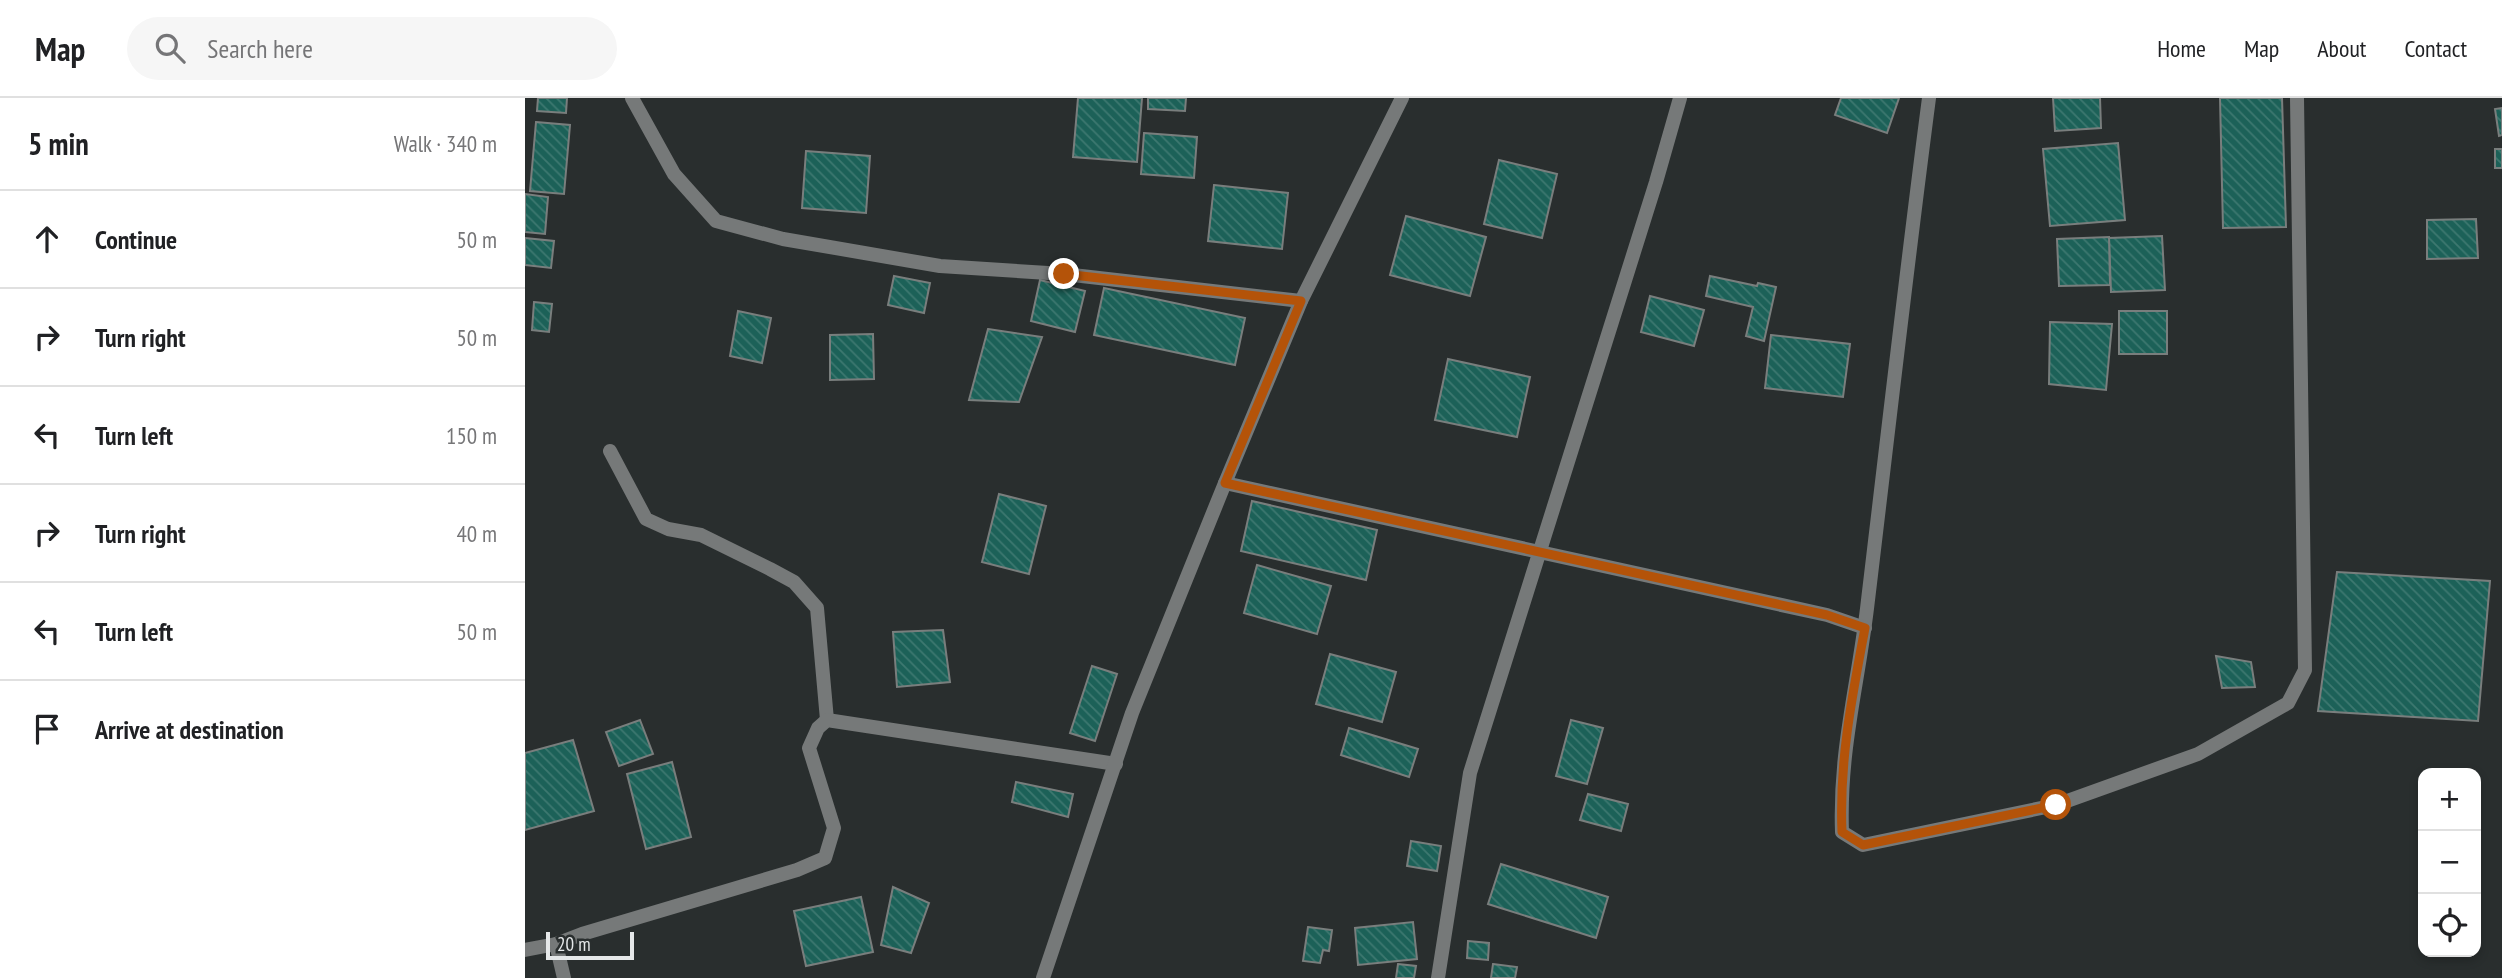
<!DOCTYPE html>
<html lang="en">
<head>
<meta charset="utf-8">
<style>
	:root { --surface:#fff; --page:#f6f6f6; --text:#202124; --muted:#757577; --line:#e0e0e0 }
	body { margin:0; font-family:"PT Sans Narrow",sans-serif; background:var(--page); color:var(--text) }
	.controls { position:absolute; right:21px; bottom:21px; display:grid; overflow:hidden; border-radius:14px; box-shadow:0 4px 10px #0003 }
	.controls button { width:63px; height:63px; display:grid; place-items:center; padding:0; border:0; border-bottom:2px solid var(--line); background:var(--surface); color:var(--text); font:35px sans-serif }
	.scale { position:absolute; left:21px; bottom:18px; width:88px; box-sizing:border-box; padding-left:7px; border:4px solid #e5e8e9; border-top:0; font-size:19px; line-height:24px; white-space:nowrap; color:#e5e8e9; -webkit-text-stroke:5px #292e2e; paint-order:stroke }
	.stop { position:absolute; width:21px; height:21px; margin:-16px; border:5px solid #b45309; border-radius:50%; background:#fff }
	.stop.end { background:#b45309; border-color:#fff; box-shadow:0 2px 7px #0008 }
	.list { margin:0; padding:0; list-style:none }
	h2 { display:flex; justify-content:space-between; align-items:center; height:91px; margin:0; padding:0 28px; font-size:30px }
	h2 small { font-size:23px; font-weight:400; color:var(--muted) }
	.list li { display:grid; grid-template-columns:46px 1fr auto; gap:21px; align-items:center; box-sizing:border-box; height:98px; padding:0 28px; border-top:2px solid var(--line) }
	.list b { display:block; font-size:26px; white-space:nowrap }
	.list em { font-size:23px; font-style:normal; color:var(--muted) }
	.icon { flex:none; width:38px; height:38px; fill:none; stroke:currentColor; stroke-width:2; stroke-linecap:round; stroke-linejoin:round }
	.map { position:relative; flex:none; width:1977px; height:880px; overflow:hidden }
	header { display:flex; align-items:center; gap:42px; box-sizing:border-box; height:98px; padding:0 35px; background:var(--surface); border-bottom:2px solid var(--line) }
	header strong { font-size:33px }
	nav { display:flex; gap:38px; margin-inline-start:auto; font-size:24px }
	.search { width:490px; height:63px; background:var(--page); display:flex; align-items:center; gap:18px; box-sizing:border-box; padding:0 24px; border-radius:38px; color:var(--muted); font-size:26px }
	main { display:flex }
	aside { flex:1; background:var(--surface) }
	.map>svg:first-child { display:block }
	.building { fill:url(#building-back-hatch); stroke:#797e7d; stroke-width:2 }
	.lines { fill:none; stroke-linecap:round; stroke-linejoin:round }
	.minor { stroke:#767979; stroke-width:14 }
	.route { stroke:#b45309; stroke-width:9 }
</style>
</head>
<body>
<header>
<strong>Map</strong>
<div class="search"><svg class="icon" aria-label="search" viewBox="0 0 24 24"><circle cx="10" cy="10" r="6"/><path d="M15 15l6 6"/></svg>Search here</div>
<nav><a>Home</a><a>Map</a><a>About</a><a>Contact</a></nav>
</header>
<main>
<aside>
<h2>5 min<small>Walk · 340 m</small></h2>
<ul class="list">
<li><svg class="icon" aria-label="ahead" viewBox="0 0 24 24"><path d="M12 20V5M6 11l6-6 6 6"/></svg><div><b>Continue</b></div><em>50 m</em></li>
<li><svg class="icon" aria-label="right" viewBox="0 0 24 24"><path d="M7 20v-9h11M14 6l5 5-5 5"/></svg><div><b>Turn right</b></div><em>50 m</em></li>
<li><svg class="icon" aria-label="left" viewBox="0 0 24 24"><path d="M17 20v-9H6M10 6l-5 5 5 5"/></svg><div><b>Turn left</b></div><em>150 m</em></li>
<li><svg class="icon" aria-label="right" viewBox="0 0 24 24"><path d="M7 20v-9h11M14 6l5 5-5 5"/></svg><div><b>Turn right</b></div><em>40 m</em></li>
<li><svg class="icon" aria-label="left" viewBox="0 0 24 24"><path d="M17 20v-9H6M10 6l-5 5 5 5"/></svg><div><b>Turn left</b></div><em>50 m</em></li>
<li><svg class="icon" aria-label="arrive" viewBox="0 0 24 24"><path d="M6 21V4h12l-3 4 3 4H6"/></svg><div><b>Arrive at destination</b></div></li>
</ul>
</aside>
<div class="map">
<svg width="1977" height="880" viewBox="0 0 1977 880">
	<defs>
		<pattern id="building-back-hatch" width="6" height="6" patternUnits="userSpaceOnUse" patternTransform="scale(1.75)"><rect width="6" height="6" fill="#1c6158"/><path d="M-1 5l2 2M0 0l6 6M5-1l2 2" fill="none" stroke="#3d7870"/></pattern>
	</defs>
	<rect width="100%" height="100%" fill="#292e2e"/>
	<!-- building -->
	<g class="building">
		<polygon points="13,0 42,0 41,15 12,13"/>
		<polygon points="553,0 617,0 612,64 548,59"/>
		<polygon points="623,0 661,0 660,13 623,11"/>
		<polygon points="1316,0 1374,0 1362,35 1310,17"/>
		<polygon points="1528,0 1575,0 1576,30 1530,33"/>
		<polygon points="1695,0 1757,0 1761,129 1698,130"/>
		<polygon points="1977,10 1977,37 1974,38 1970,11"/>
		<polygon points="11,24 45,27 39,96 5,93"/>
		<polygon points="619,35 672,39 669,80 616,76"/>
		<polygon points="1593,45 1600,122 1525,128 1518,51"/>
		<rect x="1970" y="51" width="7" height="19"/>
		<polygon points="281,53 345,58 341,115 277,110"/>
		<polygon points="974,62 1032,76 1017,140 959,126"/>
		<polygon points="689,87 763,95 757,151 683,143"/>
		<polygon points="0,96 23,99 20,136 0,134"/>
		<polygon points="881,118 961,139 945,198 865,177"/>
		<polygon points="1951,121 1953,160 1902,161 1902,122"/>
		<polygon points="1637,138 1640,192 1586,194 1584,140"/>
		<polygon points="1584,139 1585,187 1534,188 1532,141"/>
		<polygon points="0,140 29,143 26,170 0,167"/>
		<polygon points="369,178 405,185 399,215 363,207"/>
		<polygon points="1185,178 1232,188 1233,185 1251,189 1239,243 1221,238 1228,209 1181,198"/>
		<polygon points="515,182 560,193 550,234 506,223"/>
		<polygon points="579,190 720,220 710,267 569,237"/>
		<polygon points="1125,198 1179,212 1169,248 1116,234"/>
		<polygon points="9,204 27,206 24,234 7,232"/>
		<polygon points="213,213 246,220 237,265 205,258"/>
		<rect x="1594" y="213" width="48" height="43"/>
		<polygon points="1525,224 1587,226 1581,292 1524,286"/>
		<polygon points="463,231 517,239 494,304 444,302"/>
		<polygon points="348,236 349,281 305,282 305,237"/>
		<polygon points="1246,237 1325,246 1318,299 1240,290"/>
		<polygon points="923,261 1005,279 992,339 910,322"/>
		<polygon points="474,396 521,408 504,476 457,464"/>
		<polygon points="727,403 852,432 841,482 716,453"/>
		<polygon points="732,467 806,488 792,536 719,515"/>
		<polygon points="1812,474 1965,483 1953,623 1793,613"/>
		<polygon points="418,532 425,584 372,589 368,534"/>
		<polygon points="805,556 871,574 857,624 791,606"/>
		<polygon points="1691,558 1726,564 1730,589 1697,590"/>
		<polygon points="567,568 592,576 570,643 545,635"/>
		<polygon points="115,622 128,656 94,668 81,634"/>
		<polygon points="1046,622 1078,630 1062,686 1031,678"/>
		<polygon points="824,630 893,651 884,679 816,657"/>
		<polygon points="48,642 69,713 0,732 0,655"/>
		<polygon points="147,664 166,739 121,751 102,676"/>
		<polygon points="491,684 548,696 543,719 487,704"/>
		<polygon points="1063,696 1103,706 1096,733 1055,722"/>
		<polygon points="886,743 916,748 912,773 882,768"/>
		<polygon points="976,766 1083,799 1071,840 963,806"/>
		<polygon points="368,789 404,805 386,855 356,847"/>
		<polygon points="336,799 348,854 281,868 269,813"/>
		<polygon points="888,824 892,861 833,867 830,830"/>
		<polygon points="783,829 807,832 804,853 798,852 795,865 778,863"/>
		<polygon points="943,843 964,845 963,862 942,860"/>
		<polygon points="873,866 891,868 889,880 871,880"/>
		<polygon points="968,866 992,869 990,880 966,880"/>
	</g>
	<g class="lines">
		<!-- minor -->
		<g class="minor">
			<polyline points="107,0 149,76 191,123 258,141 415,168 539,176 776,203"/>
			<path d="M1404,0C1382,167 1363,335 1343,502C1334,584 1314,650 1317,734L1338,747L1531,707L1673,656L1763,605L1780,572L1772,0"/>
			<polyline points="85,353 121,421 143,431 176,437 245,471 269,484 292,510 302,622"/>
			<polyline points="700,385 1302,517 1340,530"/>
			<polyline points="31,846 39,880"/>
			<polyline points="0,852 31,846 57,836 272,772 300,760 309,730 284,650 293,630 302,622 591,666"/>
			<polyline points="518,880 607,615 700,385 776,203 877,0"/>
			<polyline points="913,880 945,675 1131,84 1155,0"/>
		</g>
	</g>
	<g class="lines">
		<!-- route -->
		<path class="route" d="M539,176L776,203L700,385L1302,517L1340,530C1327,598 1314,664 1317,734L1338,747L1531,707"/>
	</g>
</svg>
<div class="controls">
<button>+</button>
<button>−</button>
<button><svg class="icon" aria-label="locate" viewBox="0 0 24 24"><circle cx="12" cy="12" r="6"/><path d="M12 2v4M12 18v4M2 12h4M18 12h4"/></svg></button>
</div>
<div class="scale">20 m</div>
<div class="stop" style="left:1531px;top:707px"></div>
<div class="stop end" style="left:539px;top:176px"></div>
</div>
</main>
</body>
</html>
